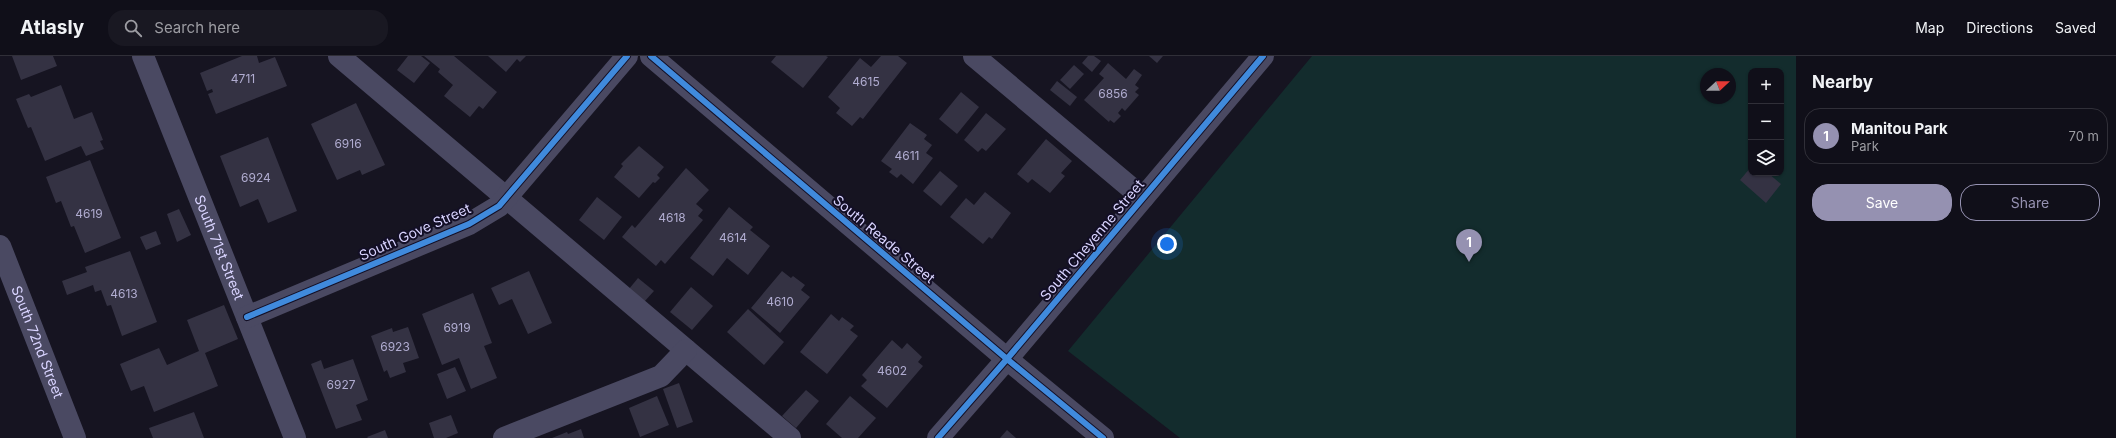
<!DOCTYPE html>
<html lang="en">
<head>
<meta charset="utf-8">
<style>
	:root { --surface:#100f19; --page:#191822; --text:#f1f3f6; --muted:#9c9ca2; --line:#302f38; --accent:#9591b1 }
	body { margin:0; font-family:Inter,sans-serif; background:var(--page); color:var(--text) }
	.controls { position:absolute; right:12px; top:12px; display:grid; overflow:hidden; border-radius:8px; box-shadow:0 1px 3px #0004 }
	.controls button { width:36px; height:36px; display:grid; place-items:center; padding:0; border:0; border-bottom:1px solid var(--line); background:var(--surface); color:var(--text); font:20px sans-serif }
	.compass { position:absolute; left:1700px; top:12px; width:36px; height:36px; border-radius:50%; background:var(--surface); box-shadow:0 1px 3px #0004; rotate:68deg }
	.you { position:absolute; left:1167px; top:188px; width:14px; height:14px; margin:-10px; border:3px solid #fff; border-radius:50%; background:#1a73e8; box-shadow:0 0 0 6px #1a73e833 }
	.badge { display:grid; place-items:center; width:26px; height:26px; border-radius:50%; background:var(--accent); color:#fff; font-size:13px; font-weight:700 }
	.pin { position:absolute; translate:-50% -33px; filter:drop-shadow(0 1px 2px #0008) }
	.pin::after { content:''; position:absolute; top:21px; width:14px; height:12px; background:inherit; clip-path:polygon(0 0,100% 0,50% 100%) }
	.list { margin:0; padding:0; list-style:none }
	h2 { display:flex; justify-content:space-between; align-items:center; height:52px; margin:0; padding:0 16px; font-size:17px }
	h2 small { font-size:13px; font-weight:400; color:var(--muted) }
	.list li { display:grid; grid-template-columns:26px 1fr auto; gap:12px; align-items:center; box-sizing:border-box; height:56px; margin:0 8px 8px; padding:0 8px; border:1px solid var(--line); border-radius:16px }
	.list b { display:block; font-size:15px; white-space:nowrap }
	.list p { margin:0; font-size:13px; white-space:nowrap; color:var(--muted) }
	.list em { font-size:13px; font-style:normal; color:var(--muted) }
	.actions { display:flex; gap:8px; padding:12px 16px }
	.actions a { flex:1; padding:9px 0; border:1px solid var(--accent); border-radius:16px; text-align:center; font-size:14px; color:var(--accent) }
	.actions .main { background:var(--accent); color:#fff }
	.icon { flex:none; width:22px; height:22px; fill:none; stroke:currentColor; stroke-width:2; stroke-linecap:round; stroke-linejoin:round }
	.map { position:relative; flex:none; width:1796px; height:382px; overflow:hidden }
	header { display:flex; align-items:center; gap:24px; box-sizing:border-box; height:56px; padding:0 20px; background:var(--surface); border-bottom:1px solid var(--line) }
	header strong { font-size:19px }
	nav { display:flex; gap:22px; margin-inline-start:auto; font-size:14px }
	.search { width:280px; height:36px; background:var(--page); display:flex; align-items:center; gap:10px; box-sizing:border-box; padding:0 14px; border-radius:16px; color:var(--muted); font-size:15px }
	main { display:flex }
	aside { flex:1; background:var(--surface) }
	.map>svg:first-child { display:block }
	.green { fill:#132c2d; fill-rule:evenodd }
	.building { fill:#343243 }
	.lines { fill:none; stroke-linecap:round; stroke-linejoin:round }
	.minor { stroke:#4a4962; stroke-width:22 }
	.cycleway-casing { stroke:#130f26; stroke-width:8 }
	.cycleway { stroke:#408adc; stroke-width:6 }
	.labels { text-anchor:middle; stroke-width:4; stroke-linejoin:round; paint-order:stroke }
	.number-label { font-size:12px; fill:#b0acd0 }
	.street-label { font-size:14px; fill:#d9d4ff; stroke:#130f26 }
</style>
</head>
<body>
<header>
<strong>Atlasly</strong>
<div class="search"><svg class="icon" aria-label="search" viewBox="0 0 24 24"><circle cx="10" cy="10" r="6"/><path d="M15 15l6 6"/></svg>Search here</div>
<nav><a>Map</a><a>Directions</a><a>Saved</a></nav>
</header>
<main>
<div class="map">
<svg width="1796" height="382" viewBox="0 0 1796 382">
	<rect width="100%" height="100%" fill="#161421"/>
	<!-- green -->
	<path class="green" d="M1312,0H1796V382H1180L1068,295ZM1751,15H1781V117H1751ZM1706,18H1730V42H1706Z"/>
	<!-- building -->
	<g class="building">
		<polygon points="12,0 53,0 57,10 21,24"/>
		<polygon points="242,0 257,0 259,7 275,1 287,30 216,58 208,38 213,36 212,33 207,35 200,17"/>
		<polygon points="408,0 421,0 430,7 414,27 397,14"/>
		<polygon points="424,0 454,0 497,36 483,53 479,50 470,61 444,40 453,29 438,16 440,13"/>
		<polygon points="488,0 526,0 520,6 517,3 506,16"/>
		<polygon points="776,0 826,0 828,1 803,32 771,6"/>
		<polygon points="881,0 898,0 907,7 863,63 860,61 852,70 836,57 840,52 828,41 860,2 871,11"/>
		<polygon points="1088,0 1094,0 1101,5 1092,16 1082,7"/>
		<polygon points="1149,0 1163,0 1157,7"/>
		<polygon points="1108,7 1126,23 1134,13 1142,19 1135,29 1139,32 1135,36 1139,39 1125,55 1122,52 1118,57 1121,60 1114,67 1110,64 1109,66 1084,44 1104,22 1099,18"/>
		<polygon points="1074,9 1084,18 1070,33 1060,24"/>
		<polygon points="1057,25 1077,41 1070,50 1050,34"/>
		<polygon points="61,29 74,63 92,56 103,84 100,85 104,93 86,100 81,90 45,105 31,71 28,72 16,43 29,38 31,41"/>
		<polygon points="961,36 979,51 957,78 939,63"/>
		<polygon points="356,47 385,109 362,119 360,114 337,124 311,68"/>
		<polygon points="986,57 1006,73 986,95 982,92 978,96 964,84"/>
		<polygon points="910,67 927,79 924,83 932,89 926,97 933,102 913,128 901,118 897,122 889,116 892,113 881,105"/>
		<polygon points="268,81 297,155 268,167 258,143 240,151 220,100"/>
		<polygon points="1046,83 1072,105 1061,117 1065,120 1050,137 1032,123 1028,127 1017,118"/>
		<polygon points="639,90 664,111 657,119 660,122 655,127 653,126 639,142 614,121 623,110 621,108"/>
		<polygon points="90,104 121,182 85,197 74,170 71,171 61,145 56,147 46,121"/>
		<polygon points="1751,111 1751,117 1768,117 1781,128 1766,147 1740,124"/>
		<polygon points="686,112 709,134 696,148 703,154 698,160 703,164 665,208 661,204 656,210 622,181 632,169 635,172"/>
		<polygon points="940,115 958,130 941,150 923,135"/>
		<polygon points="985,136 1011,157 992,183 989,181 983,188 950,161 966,142 974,149"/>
		<polygon points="597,141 622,161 604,184 579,164"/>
		<polygon points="729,151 753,171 750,174 770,190 748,219 727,202 713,220 690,202"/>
		<polygon points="179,153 191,179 177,186 167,158"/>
		<polygon points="156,175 161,188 146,194 140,181"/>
		<polygon points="130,195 157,266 122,280 111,249 107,250 101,234 95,236 93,229 67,239 62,225 87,216 85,211"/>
		<polygon points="529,215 552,267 528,278 512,243 499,249 491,232"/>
		<polygon points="782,215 791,222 793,220 805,229 801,234 810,241 780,277 751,252"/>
		<polygon points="638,222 654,235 644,246 629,233"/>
		<polygon points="691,231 713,250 692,274 670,256"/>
		<polygon points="473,237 492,287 484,290 497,322 471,333 459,302 442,309 422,258"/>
		<polygon points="224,249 238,283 205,297 218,330 154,356 144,330 131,335 120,308 159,292 167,309 199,295 187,264"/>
		<polygon points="748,253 784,286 764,309 727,276"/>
		<polygon points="831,258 839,265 842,261 854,270 850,274 858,280 827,318 800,296"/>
		<polygon points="408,271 419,302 403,307 406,316 390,322 387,314 384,316 371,280 392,272 393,276"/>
		<polygon points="892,284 902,293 907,287 922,301 918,306 923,310 887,352 861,330 867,324 862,319"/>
		<polygon points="353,303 368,344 356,349 362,364 336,373 311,308 321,304 324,313"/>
		<polygon points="455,311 466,335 447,343 437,318"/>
		<polygon points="679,327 693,366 677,372 663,333"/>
		<polygon points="806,334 819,345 796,372 782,360"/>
		<polygon points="657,340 669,369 640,381 629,352"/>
		<polygon points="850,340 876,362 858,382 842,382 826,368"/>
		<polygon points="194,356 204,382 153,382 149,372"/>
		<polygon points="451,359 458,377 446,382 434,382 429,367"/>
		<polygon points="581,373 584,382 552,382 567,376 568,378"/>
		<polygon points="385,374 388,382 368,382 367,381"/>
		<polygon points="1007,374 1016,382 1000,382"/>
	</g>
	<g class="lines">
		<!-- minor -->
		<g class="minor">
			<path id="s1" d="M143,0L295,382"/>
			<polyline points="339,0 790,382"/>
			<polyline points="651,0 1007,303 1103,382"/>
			<polyline points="974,0 1143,142"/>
			<path id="s2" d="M0,190L75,382"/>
			<polyline points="247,261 469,168 499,150 627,0"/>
			<polyline points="504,382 661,320 686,294"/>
			<polyline points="938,382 1007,303 1263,0"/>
		</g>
		<defs>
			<g id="cycleway">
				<polyline points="651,0 1007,303 1103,382"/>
				<polyline points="247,261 469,168 499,150 627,0"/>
				<polyline points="938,382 1007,303 1263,0"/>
			</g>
		</defs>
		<!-- cycleway casing -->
		<use href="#cycleway" class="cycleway-casing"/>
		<!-- cycleway -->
		<use href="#cycleway" class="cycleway"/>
	</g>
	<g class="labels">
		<!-- number labels -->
		<g class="number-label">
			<text x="243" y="27">4711</text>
			<text x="866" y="30">4615</text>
			<text x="1113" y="42">6856</text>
			<text x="348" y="92">6916</text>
			<text x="907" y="104">4611</text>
			<text x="256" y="126">6924</text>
			<text x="89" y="162">4619</text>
			<text x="672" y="166">4618</text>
			<text x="733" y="186">4614</text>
			<text x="124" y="242">4613</text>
			<text x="780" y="250">4610</text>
			<text x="457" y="276">6919</text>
			<text x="395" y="295">6923</text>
			<text x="892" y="319">4602</text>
			<text x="341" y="333">6927</text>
		</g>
		<!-- street labels -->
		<g class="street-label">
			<text transform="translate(415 176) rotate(-24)" y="5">South Gove Street</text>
			<text transform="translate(884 183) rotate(40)" y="5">South Reade Street</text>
			<text transform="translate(1092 184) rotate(-50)" y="5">South Cheyenne Street</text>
			<text dy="5" stroke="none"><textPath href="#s1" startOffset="206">South 71st Street</textPath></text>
			<text dy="5" stroke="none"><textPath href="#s2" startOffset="103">South 72nd Street</textPath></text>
		</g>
	</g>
</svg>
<div class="controls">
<button>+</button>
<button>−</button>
<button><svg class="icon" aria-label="layers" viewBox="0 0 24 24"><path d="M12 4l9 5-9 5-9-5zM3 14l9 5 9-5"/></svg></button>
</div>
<svg class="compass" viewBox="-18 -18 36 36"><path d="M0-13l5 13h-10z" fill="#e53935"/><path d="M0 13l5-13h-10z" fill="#9c9ca2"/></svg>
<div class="you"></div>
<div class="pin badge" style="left:1469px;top:206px">1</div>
</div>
<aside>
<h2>Nearby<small></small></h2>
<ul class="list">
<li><span class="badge">1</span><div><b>Manitou Park</b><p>Park</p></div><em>70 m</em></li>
</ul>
<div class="actions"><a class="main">Save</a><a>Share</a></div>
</aside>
</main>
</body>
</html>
